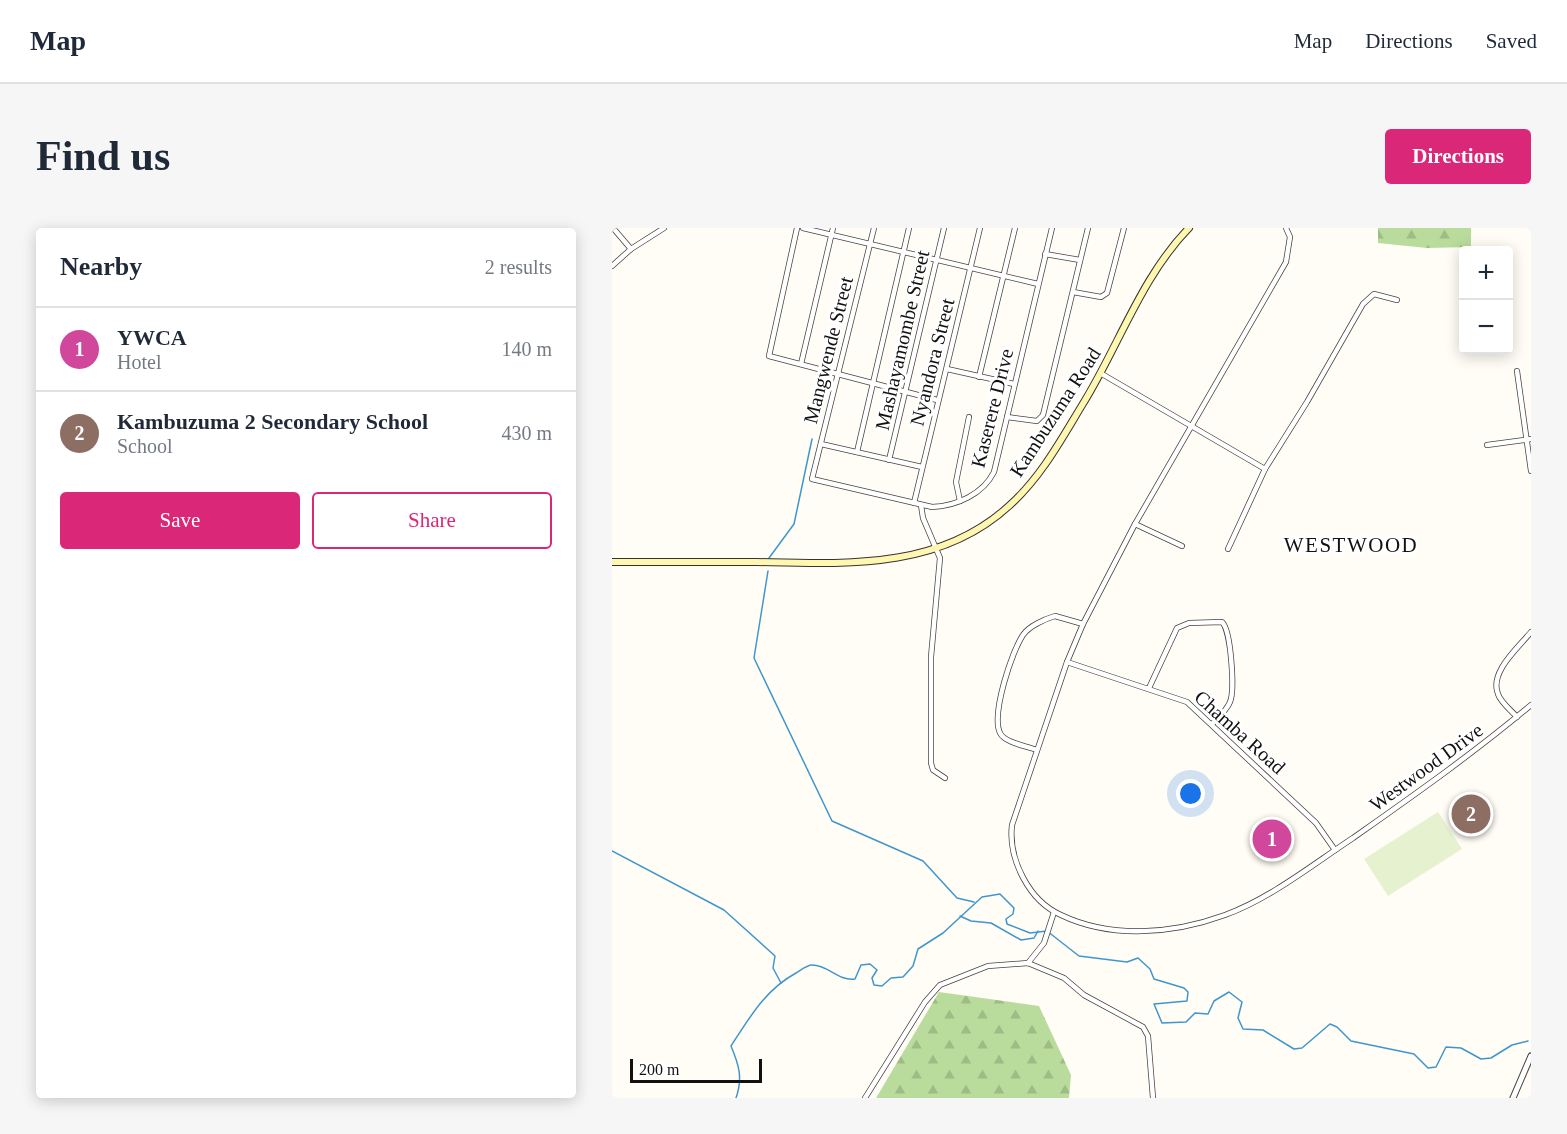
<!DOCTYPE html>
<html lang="en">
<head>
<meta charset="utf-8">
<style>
	:root { --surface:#fff; --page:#f6f6f7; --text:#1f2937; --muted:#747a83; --line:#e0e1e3; --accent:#db2777 }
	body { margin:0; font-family:"Times New Roman",serif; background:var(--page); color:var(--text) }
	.controls { position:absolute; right:18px; top:18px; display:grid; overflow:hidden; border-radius:6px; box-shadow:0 3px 15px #0003 }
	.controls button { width:54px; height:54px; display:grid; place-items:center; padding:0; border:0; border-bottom:2px solid var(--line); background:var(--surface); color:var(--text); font:30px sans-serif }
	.scale { position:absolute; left:18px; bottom:15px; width:132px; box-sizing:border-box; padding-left:6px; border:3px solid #111; border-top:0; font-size:16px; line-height:21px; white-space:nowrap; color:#111; -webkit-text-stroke:4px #fff; paint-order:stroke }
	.you { position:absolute; left:579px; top:566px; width:21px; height:21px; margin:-15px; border:4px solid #fff; border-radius:50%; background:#1a73e8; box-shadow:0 0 0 9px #1a73e833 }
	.badge { display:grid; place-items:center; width:39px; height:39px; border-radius:50%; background:var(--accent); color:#fff; font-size:20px; font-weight:700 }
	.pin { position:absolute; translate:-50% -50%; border:3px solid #fff; box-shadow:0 2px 6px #0006 }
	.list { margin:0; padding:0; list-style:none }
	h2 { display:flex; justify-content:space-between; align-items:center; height:78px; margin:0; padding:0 24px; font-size:26px }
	h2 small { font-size:20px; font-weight:400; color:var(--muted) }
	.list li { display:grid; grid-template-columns:39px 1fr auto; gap:18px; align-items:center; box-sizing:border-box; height:84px; padding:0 24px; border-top:2px solid var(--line) }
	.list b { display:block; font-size:22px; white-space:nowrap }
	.list p { margin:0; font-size:20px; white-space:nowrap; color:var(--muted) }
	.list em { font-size:20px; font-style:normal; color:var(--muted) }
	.actions { display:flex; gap:12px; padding:18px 24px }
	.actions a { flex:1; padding:14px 0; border:2px solid var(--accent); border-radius:6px; text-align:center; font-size:21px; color:var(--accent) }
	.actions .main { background:var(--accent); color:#fff }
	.map { position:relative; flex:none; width:919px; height:870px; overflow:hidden; border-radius:6px }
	header { display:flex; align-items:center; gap:36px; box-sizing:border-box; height:84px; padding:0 30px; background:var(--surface); border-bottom:2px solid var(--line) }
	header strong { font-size:28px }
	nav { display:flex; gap:33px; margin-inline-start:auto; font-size:21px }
	.intro { display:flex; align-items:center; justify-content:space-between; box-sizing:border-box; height:144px; padding:0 36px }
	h1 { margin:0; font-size:42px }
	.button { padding:15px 27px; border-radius:6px; background:var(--accent); color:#fff; font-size:21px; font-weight:700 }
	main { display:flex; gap:36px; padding:0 36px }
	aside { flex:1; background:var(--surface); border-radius:6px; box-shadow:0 3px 15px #0003 }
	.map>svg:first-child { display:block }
	.forest { fill:url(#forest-firs) }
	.pitch { fill:#e6f2cf }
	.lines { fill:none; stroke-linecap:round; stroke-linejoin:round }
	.stream { stroke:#3f96cf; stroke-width:1.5 }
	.minor-casing { stroke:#444; stroke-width:6 }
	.tertiary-casing { stroke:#444; stroke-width:7 }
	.secondary-casing { stroke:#333; stroke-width:8 }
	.minor { stroke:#fff; stroke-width:4.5 }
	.tertiary { stroke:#fff; stroke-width:5 }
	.secondary { stroke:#fff6b0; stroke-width:6 }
	.labels { text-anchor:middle; stroke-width:6; stroke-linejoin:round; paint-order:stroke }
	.street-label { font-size:20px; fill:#111; stroke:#fff }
	.neighbourhood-label { font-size:21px; letter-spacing:1.5px; fill:#111; stroke:#fff }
</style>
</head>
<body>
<header>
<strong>Map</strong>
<nav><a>Map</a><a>Directions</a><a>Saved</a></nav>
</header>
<div class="intro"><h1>Find us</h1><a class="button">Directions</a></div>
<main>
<aside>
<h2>Nearby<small>2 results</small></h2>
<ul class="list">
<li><span class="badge" style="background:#d1479c">1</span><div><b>YWCA</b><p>Hotel</p></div><em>140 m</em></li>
<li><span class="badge" style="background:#8d6e63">2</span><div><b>Kambuzuma 2 Secondary School</b><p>School</p></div><em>430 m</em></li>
</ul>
<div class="actions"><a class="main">Save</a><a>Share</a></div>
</aside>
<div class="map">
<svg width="919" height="870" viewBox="0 0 919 870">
	<defs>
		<pattern id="forest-firs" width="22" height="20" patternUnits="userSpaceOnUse" patternTransform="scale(1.5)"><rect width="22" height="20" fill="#b9dc9c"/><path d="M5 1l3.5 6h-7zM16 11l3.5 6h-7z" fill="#9ebc85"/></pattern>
	</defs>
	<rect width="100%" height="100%" fill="#fffdf5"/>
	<!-- forest -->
	<g class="forest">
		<polygon points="859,0 859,19 815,20 766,15 766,0"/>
		<polygon points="327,764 427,778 459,847 457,870 264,870"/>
	</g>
	<!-- pitch -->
	<polygon class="pitch" points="826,584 850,621 776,668 752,631"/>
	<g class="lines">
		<!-- stream -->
		<g class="stream">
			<polyline points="157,330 182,296 200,211"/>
			<polyline points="156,343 142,430 220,593 311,633 345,670 362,674"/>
			<polyline points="0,623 112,682 163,728 161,740 169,755"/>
			<polyline points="348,688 359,693 379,695 409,712 422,710 426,703"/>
			<path d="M124,870C131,850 127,837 119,818C138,789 153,762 184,745C189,742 195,737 200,737C217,737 225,753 243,751L249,737L258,736L265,742L260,750L262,757L270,758L279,750L291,749L301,738L306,721L331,705L370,669L388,666L402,680L401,686L394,691L395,696L418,705L435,703L467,728L515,734L526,730L538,741L542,751L572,760L576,764L575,773L542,776L550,795L574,794L583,785L596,786L602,773L617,764L630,774L626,790L631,801L651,802L682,821L690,820L718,796L725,799L739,813L802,826L816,840L824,839L834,819L849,820L869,831L879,830L900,817L916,813"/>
		</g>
		<defs>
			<g id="minor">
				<polyline points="1,0 19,21"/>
				<polyline points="185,0 157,128 325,172"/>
				<polyline points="191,0 426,56"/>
				<path d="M262,0L200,251L320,279C345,278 371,266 382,244L440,0"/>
				<path d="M674,0L678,9L674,34L523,296L471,396L455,434L400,597C396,631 417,673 449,687C499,711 561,706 613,687C659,670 700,637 741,610C802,567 862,525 919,477"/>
				<polyline points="433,26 468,32"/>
				<polyline points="0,38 19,21 52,0"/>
				<polyline points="461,64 489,69 495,65 512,0"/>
				<polyline points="189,136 221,0"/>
				<polyline points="335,141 402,156"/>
				<polyline points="905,143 919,243"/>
				<polyline points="490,146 653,241"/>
				<polyline points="367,149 403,0"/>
				<polyline points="395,189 425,193 431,187 476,0"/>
				<polyline points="209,216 310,239"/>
				<polyline points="875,217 919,211"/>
				<polyline points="245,224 297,0"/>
				<polyline points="277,232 332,0"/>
				<polyline points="348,273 344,254 357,189"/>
				<polyline points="302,275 368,0"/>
				<polyline points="309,277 311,290 328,330 319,429 319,535 321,542 333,550"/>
				<polyline points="523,296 570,318"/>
				<polyline points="616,321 653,241 695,174 751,76 762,66 785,72"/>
				<polyline points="455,434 575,474 704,595 723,622"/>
				<path d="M537,460L565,400L577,395L610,394C619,402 623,462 618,474C615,482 606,490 600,496"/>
				<path d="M905,489C899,482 889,475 886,466C877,444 907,419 919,404"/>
				<path d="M425,522C415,518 393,515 388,505C379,486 400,423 411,407C417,398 433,391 443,388L471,396"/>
				<polyline points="416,735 432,715 442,684"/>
				<polyline points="253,870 313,774 328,757 376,738 416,735 452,750 472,767 531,799 536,808 541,870"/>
			</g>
			<polyline id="tertiary" points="901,870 919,828"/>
			<path id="secondary" d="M0,334C48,334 97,334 145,334C234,336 328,342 398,277C430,248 450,210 472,174C507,117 530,48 577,0"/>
		</defs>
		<!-- minor casing -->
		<use href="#minor" class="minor-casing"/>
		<!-- tertiary casing -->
		<use href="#tertiary" class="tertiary-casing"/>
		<!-- secondary casing -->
		<use href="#secondary" class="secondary-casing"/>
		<!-- minor -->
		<use href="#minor" class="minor"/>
		<!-- tertiary -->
		<use href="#tertiary" class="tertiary"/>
		<!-- secondary -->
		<use href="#secondary" class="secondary"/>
	</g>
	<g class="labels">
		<!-- street labels -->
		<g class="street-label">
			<text transform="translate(290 112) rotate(-77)" y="7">Mashayamombe Street</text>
			<text transform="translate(216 122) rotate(-76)" y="7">Mangwende Street</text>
			<text transform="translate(320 134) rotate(-76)" y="7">Nyandora Street</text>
			<text transform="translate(380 180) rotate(-76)" y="7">Kaserere Drive</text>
			<text transform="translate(443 184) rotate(-57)" y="7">Kambuzuma Road</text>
			<text transform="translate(628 504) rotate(42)" y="7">Chamba Road</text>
			<text transform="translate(814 539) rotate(-36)" y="7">Westwood Drive</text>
		</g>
		<!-- neighbourhood labels -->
		<g class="neighbourhood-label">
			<text x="739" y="324">WESTWOOD</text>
		</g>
	</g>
</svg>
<div class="controls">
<button>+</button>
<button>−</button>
</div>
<div class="scale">200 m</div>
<div class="you"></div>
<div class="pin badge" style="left:660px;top:611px;background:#d1479c">1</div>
<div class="pin badge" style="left:859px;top:586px;background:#8d6e63">2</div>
</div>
</main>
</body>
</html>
